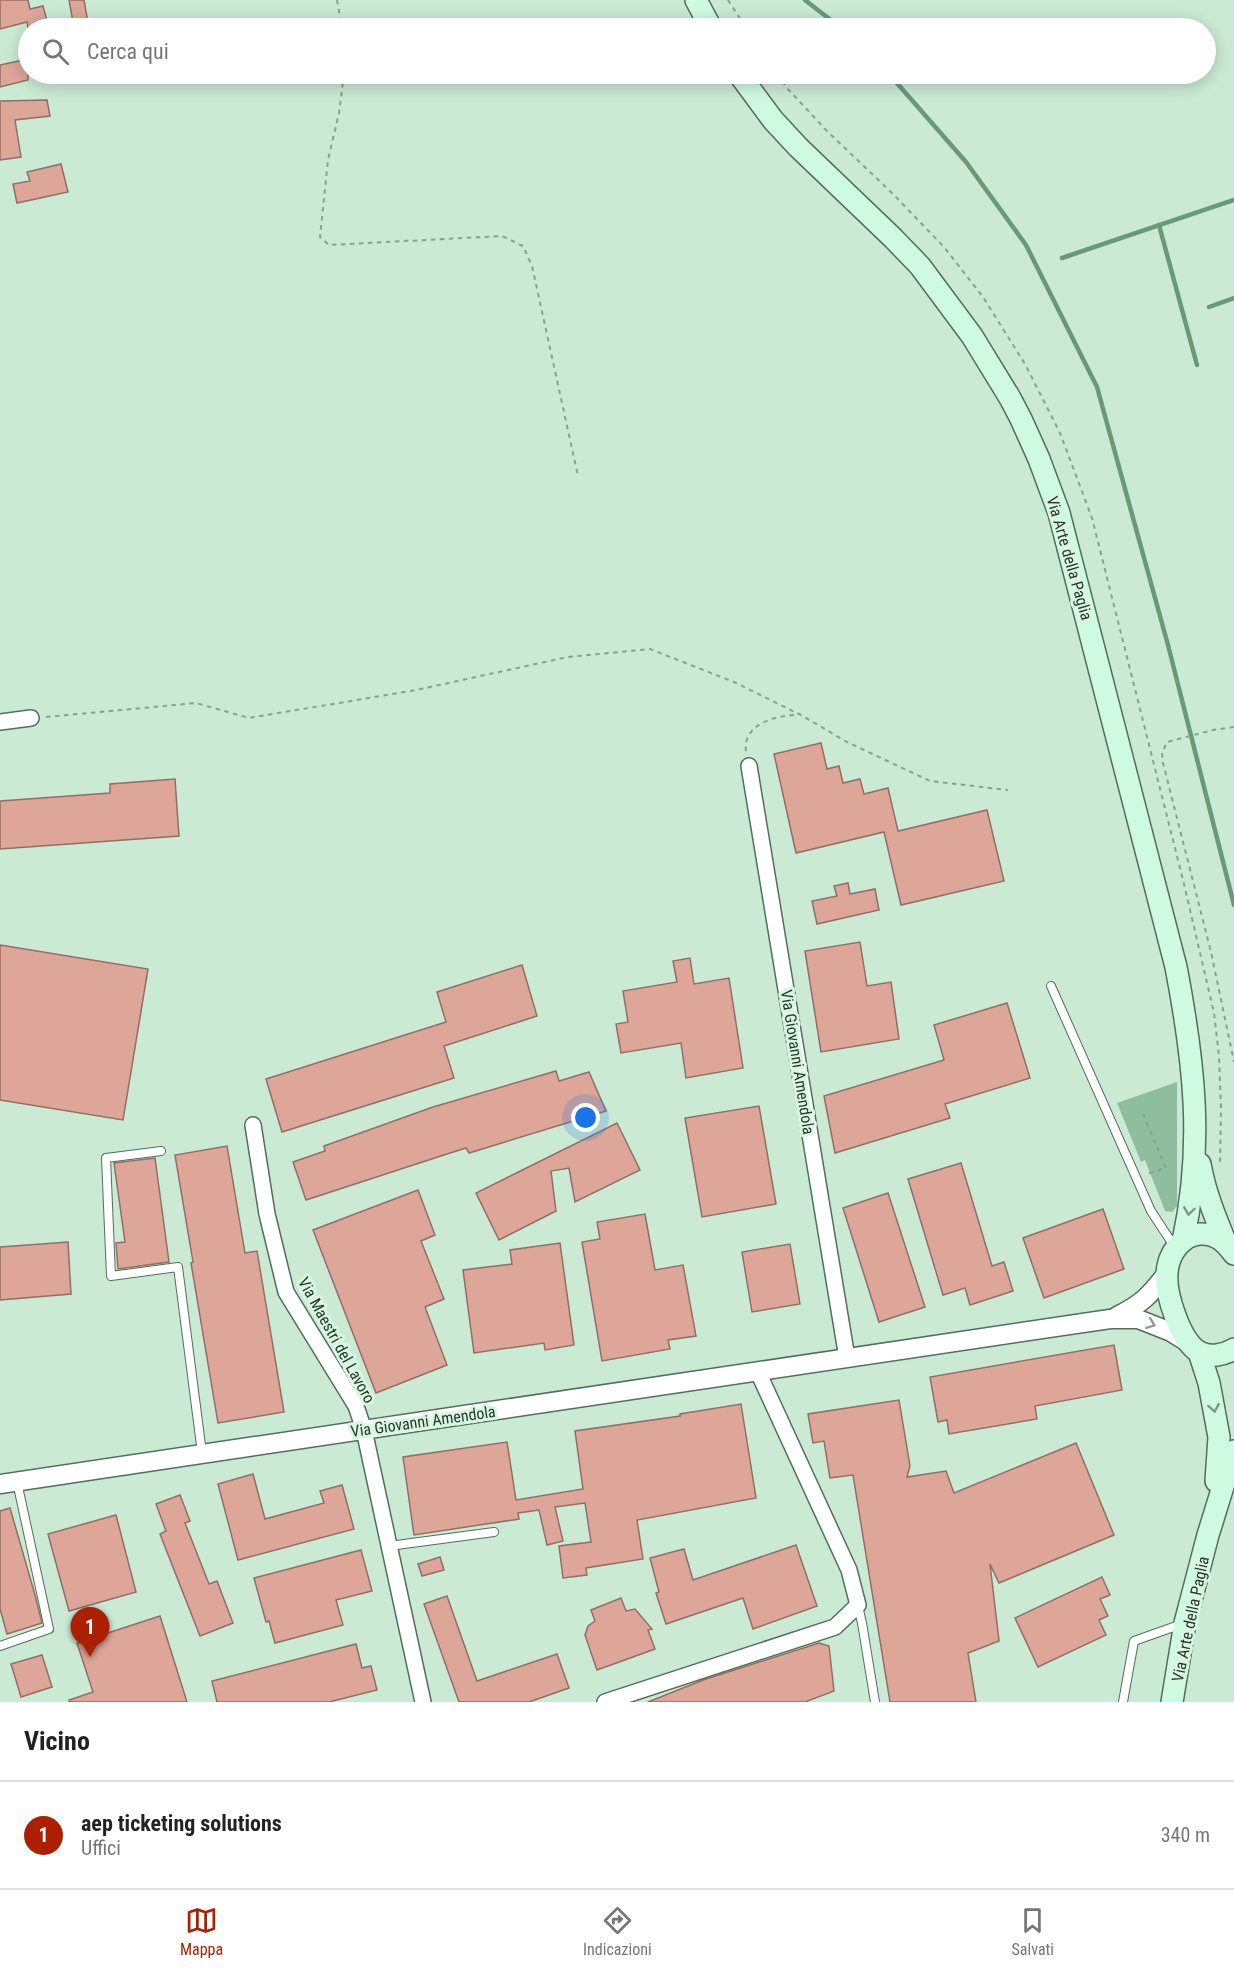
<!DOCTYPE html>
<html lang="it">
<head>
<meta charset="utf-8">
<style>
	:root { --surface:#fff; --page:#f2f2f2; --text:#222; --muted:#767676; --line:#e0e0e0; --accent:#ac1f00 }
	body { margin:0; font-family:"Roboto Condensed",sans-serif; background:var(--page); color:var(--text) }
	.you { position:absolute; left:586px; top:1118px; width:21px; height:21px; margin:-15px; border:4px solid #fff; border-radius:50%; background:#1a73e8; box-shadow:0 0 0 9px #1a73e833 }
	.badge { display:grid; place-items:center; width:39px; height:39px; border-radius:50%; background:var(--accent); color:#fff; font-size:20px; font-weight:700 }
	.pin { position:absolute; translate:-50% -50px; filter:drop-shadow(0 2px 3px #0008) }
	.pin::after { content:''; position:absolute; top:32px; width:21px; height:18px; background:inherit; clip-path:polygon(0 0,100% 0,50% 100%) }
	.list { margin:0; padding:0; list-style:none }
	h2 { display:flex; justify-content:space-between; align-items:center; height:78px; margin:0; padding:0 24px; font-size:26px }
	h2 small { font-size:20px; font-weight:400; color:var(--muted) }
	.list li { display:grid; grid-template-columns:39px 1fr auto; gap:18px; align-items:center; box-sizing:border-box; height:108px; padding:0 24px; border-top:2px solid var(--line) }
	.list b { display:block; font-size:22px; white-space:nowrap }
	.list p { margin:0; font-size:20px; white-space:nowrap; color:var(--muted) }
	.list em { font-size:20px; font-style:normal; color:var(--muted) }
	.icon { flex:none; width:33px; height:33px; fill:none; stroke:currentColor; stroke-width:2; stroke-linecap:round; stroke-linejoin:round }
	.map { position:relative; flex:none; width:1234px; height:1702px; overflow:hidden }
	.search { position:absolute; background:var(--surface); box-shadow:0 3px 15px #0003; left:18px; right:18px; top:18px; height:66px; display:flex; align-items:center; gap:15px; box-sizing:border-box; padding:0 21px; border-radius:33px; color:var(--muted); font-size:22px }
	.sheet { height:186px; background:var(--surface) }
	nav { display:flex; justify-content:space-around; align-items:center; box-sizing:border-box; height:84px; border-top:2px solid var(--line); background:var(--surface); font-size:16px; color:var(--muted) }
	nav a { display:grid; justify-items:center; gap:3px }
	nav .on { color:var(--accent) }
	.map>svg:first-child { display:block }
	.green { fill:#8fbe9f }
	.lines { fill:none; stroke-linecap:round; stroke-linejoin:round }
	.stream { stroke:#6a997a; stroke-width:4.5 }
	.building { fill:#dda699; stroke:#906f67; stroke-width:1.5 }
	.service-casing { stroke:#536e5c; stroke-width:10 }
	.minor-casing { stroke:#536e5c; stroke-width:18 }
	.tertiary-casing { stroke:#536e5c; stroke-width:21 }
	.secondary-casing { stroke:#536e5c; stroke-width:24 }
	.path { stroke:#89a191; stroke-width:2; stroke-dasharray:4.5 4.5; stroke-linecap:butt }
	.service { stroke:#fff; stroke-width:8 }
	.minor { stroke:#fff; stroke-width:15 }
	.tertiary { stroke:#fff; stroke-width:18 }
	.secondary { stroke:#cefae1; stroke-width:21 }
	.oneway { stroke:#7c9887 }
	.oneway2 { stroke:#949a96 }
	.labels { text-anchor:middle; stroke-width:6; stroke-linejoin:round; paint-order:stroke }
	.street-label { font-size:16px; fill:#29352d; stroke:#d7f7e1 }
</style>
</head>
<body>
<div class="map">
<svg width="1234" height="1702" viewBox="0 0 1234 1702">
	<rect width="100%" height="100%" fill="#caead4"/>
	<!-- green -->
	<polygon class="green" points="1177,1082 1177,1206 1172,1212 1165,1211 1145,1160 1141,1162 1117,1103"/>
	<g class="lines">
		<!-- stream -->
		<g class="stream">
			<polyline points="805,0 841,28"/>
			<polyline points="889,74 966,162 1026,245 1097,387 1168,645 1234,905"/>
			<polyline points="1159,225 1197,365"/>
			<polyline points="1062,258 1234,200"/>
			<polyline points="1209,307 1234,298"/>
		</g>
	</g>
	<!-- building -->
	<g class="building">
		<polygon points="0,0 28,0 30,9 43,6 49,28 28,28 27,22 0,29"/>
		<polygon points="69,0 84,0 89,28 74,28"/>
		<polygon points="28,59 28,80 0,87 0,65"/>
		<polygon points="47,100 50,116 15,120 21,157 0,160 0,101"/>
		<polygon points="61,164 68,192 17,203 13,184 30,181 27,172"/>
		<polygon points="821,743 827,769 839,766 843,783 860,779 864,794 888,788 898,831 987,810 1004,881 901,905 884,832 796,853 774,754"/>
		<polygon points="175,779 179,836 0,849 0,801 110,793 110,784"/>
		<polygon points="848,883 850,894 875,889 879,910 817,924 812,901 837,896 834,886"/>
		<polygon points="860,942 867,986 891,982 899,1039 821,1052 805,951"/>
		<polygon points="0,945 148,969 123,1120 0,1100"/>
		<polygon points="690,958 694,984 729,978 743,1068 686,1078 681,1043 621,1053 616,1024 628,1022 623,991 677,982 673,961"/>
		<polygon points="522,965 537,1016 444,1046 454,1078 282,1132 266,1079 446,1022 437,992"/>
		<polygon points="1007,1003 1030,1078 945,1104 950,1118 835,1153 824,1096 944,1060 934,1025"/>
		<polygon points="556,1071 559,1081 589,1072 606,1111 469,1153 466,1148 447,1154 306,1200 293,1162 325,1151 324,1146 433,1107"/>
		<polygon points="759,1106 776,1204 702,1217 685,1118"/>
		<polygon points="617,1123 640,1170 575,1202 569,1168 551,1171 556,1211 499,1240 476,1193"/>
		<polygon points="227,1146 245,1253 257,1251 284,1412 218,1423 191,1263 193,1262 175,1155"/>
		<polygon points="155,1158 169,1262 118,1269 116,1243 125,1242 114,1163"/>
		<polygon points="961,1163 992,1266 1004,1262 1013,1291 970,1305 965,1288 943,1295 908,1179"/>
		<polygon points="418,1190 435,1235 421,1241 444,1299 425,1307 447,1365 376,1393 313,1230"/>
		<polygon points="888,1193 925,1307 879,1322 843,1208"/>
		<polygon points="1103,1209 1124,1269 1044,1298 1023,1238"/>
		<polygon points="645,1214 655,1270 683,1265 696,1336 668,1340 670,1349 602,1361 582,1242 600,1239 597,1222"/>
		<polygon points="68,1242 71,1294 0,1300 0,1247"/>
		<polygon points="560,1243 574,1345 545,1350 544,1343 474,1353 463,1270 512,1264 510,1250"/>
		<polygon points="790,1244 800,1304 752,1312 742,1252"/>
		<polygon points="1114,1345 1122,1390 1035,1406 1037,1419 949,1434 947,1420 938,1422 930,1377"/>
		<polygon points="899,1400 910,1466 907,1477 946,1471 954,1493 1076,1443 1114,1535 999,1583 990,1564 999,1641 968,1653 976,1702 890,1702 853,1475 830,1478 824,1441 813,1443 808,1414"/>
		<polygon points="741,1404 756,1498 637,1520 643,1559 586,1568 587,1575 563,1578 559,1546 591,1542 585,1503 555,1507 563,1541 547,1545 539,1510 518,1513 519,1519 414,1535 403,1457 507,1442 516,1500 583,1489 575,1431 680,1416 680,1414"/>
		<polygon points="253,1474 265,1519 324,1503 320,1491 342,1485 354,1529 238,1560 218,1484"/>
		<polygon points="180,1495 190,1521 185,1523 209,1584 217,1581 233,1623 200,1636 160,1534 166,1531 156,1504"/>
		<polygon points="10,1508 35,1595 42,1623 7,1634 0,1609 0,1511"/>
		<polygon points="116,1515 136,1592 69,1611 48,1534"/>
		<polygon points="796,1545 817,1606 753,1629 743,1598 666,1624 656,1593 659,1592 650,1558 684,1549 693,1580"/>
		<polygon points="361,1550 372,1591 336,1600 343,1625 275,1643 269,1621 266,1622 254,1578"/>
		<polygon points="440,1557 444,1570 422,1576 418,1564"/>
		<polygon points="1102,1577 1110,1595 1100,1599 1108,1616 1099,1620 1106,1635 1038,1667 1015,1618"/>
		<polygon points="447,1596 477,1681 557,1654 569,1688 529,1702 459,1702 424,1604"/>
		<polygon points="621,1598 626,1611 635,1609 652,1629 648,1630 655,1649 597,1670 585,1635 588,1626 595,1621 591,1610"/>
		<polygon points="160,1616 187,1702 69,1702 69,1700 93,1692 77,1643"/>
		<polygon points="819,1643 829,1646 834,1691 805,1702 648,1702 703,1680"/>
		<polygon points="356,1644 362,1668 371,1666 377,1690 329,1702 217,1702 212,1681"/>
		<polygon points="42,1655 52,1687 21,1697 11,1664"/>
	</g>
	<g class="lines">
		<defs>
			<g id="service">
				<polyline points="1051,986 1151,1211 1174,1246"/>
				<polyline points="161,1151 106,1158 111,1276 178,1267 202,1453"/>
				<polyline points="389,1546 494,1532"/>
				<polyline points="858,1606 862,1623 875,1702"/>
				<polyline points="0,1646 49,1629 17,1482"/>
				<polyline points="1123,1702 1134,1641 1182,1624"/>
			</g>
			<g id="minor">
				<polyline points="0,722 31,718"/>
				<polyline points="749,766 847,1358"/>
				<polyline points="253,1125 267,1214 286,1292 356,1406 364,1430 423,1702"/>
				<polyline points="605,1702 835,1627 858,1605 849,1570 758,1372"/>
			</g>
			<g id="tertiary">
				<path d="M1117,1316C1142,1304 1150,1295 1167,1273"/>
				<polyline points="0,1484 1110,1319 1138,1319 1171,1332 1189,1343"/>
			</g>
			<g id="secondary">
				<polyline points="696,0 711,28"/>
				<path d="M739,74L773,120L798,147L893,238L920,266L972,336L1010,398L1021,419L1039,459L1059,513L1176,967C1194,1061 1204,1145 1183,1241"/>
				<path d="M1200,1164C1205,1192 1215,1217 1226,1243"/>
				<path d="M1234,1254C1225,1242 1216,1233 1200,1234C1181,1235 1168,1255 1167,1273C1165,1293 1180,1341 1199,1352C1210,1358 1224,1355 1234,1349"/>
				<polyline points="1199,1352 1209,1383 1219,1437 1216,1481"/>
				<polyline points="1172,1702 1185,1623 1208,1535 1234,1451"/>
			</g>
		</defs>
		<!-- service casing -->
		<use href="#service" class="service-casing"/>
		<!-- minor casing -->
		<use href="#minor" class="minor-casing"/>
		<!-- tertiary casing -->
		<use href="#tertiary" class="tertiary-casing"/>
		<!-- secondary casing -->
		<use href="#secondary" class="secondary-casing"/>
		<!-- path -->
		<g class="path">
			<polyline points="337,0 342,28"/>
			<polyline points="728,0 746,28"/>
			<polyline points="344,74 339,113 328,160 320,237 329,245 502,236 523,246 532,266 578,476"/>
			<polyline points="777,74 787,88 826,130 892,193 944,247 983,297 1025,364 1060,433 1092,518 1184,884 1214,1013 1219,1056 1221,1108 1220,1165"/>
			<polyline points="46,717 196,703 249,718 416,690 568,657 650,649 734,682 801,715 847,742 930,781 1008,790"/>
			<polyline points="1234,727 1213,730 1167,742 1162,753 1163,763 1211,952 1234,1062"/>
			<path d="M746,751C742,724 777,715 798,715"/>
			<polyline points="1143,1114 1166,1168 1147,1174"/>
		</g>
		<!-- service -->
		<use href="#service" class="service"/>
		<!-- minor -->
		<use href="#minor" class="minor"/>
		<!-- tertiary -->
		<use href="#tertiary" class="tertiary"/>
		<!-- secondary -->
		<use href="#secondary" class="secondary"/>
	</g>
	<!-- one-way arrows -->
	<defs><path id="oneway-chevron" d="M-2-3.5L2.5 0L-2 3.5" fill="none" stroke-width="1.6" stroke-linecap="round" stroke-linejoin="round" transform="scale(1.5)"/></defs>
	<g class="oneway">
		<use href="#oneway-chevron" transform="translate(1189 1211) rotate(98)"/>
		<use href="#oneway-chevron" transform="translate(1214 1408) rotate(80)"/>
	</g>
	<use class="oneway2" href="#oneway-chevron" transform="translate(1151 1324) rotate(21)"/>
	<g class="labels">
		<!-- street labels -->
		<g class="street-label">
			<text transform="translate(1070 558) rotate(74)" y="6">Via Arte della Paglia</text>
			<text transform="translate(798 1062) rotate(81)" y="6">Via Giovanni Amendola</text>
			<text transform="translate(337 1340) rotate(61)" y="6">Via Maestri del Lavoro</text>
			<text transform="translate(423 1421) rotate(-8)" y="6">Via Giovanni Amendola</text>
			<text transform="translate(1190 1619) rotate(-78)" y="6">Via Arte della Paglia</text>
		</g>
	</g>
</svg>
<div class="you"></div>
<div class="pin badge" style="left:90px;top:1657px">1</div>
<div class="search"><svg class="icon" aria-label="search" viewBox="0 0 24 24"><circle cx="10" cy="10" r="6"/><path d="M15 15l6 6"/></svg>Cerca qui</div>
</div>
<section class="sheet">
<h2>Vicino<small></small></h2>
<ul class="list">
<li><span class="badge">1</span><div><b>aep ticketing solutions</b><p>Uffici</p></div><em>340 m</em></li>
</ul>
</section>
<nav>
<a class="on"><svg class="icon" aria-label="map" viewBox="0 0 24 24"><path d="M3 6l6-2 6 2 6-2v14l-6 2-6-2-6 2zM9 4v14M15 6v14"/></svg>Mappa</a>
<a><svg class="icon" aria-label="directions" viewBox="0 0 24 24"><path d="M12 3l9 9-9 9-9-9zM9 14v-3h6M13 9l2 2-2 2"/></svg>Indicazioni</a>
<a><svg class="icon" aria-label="saved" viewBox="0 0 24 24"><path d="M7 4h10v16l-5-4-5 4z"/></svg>Salvati</a>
</nav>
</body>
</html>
